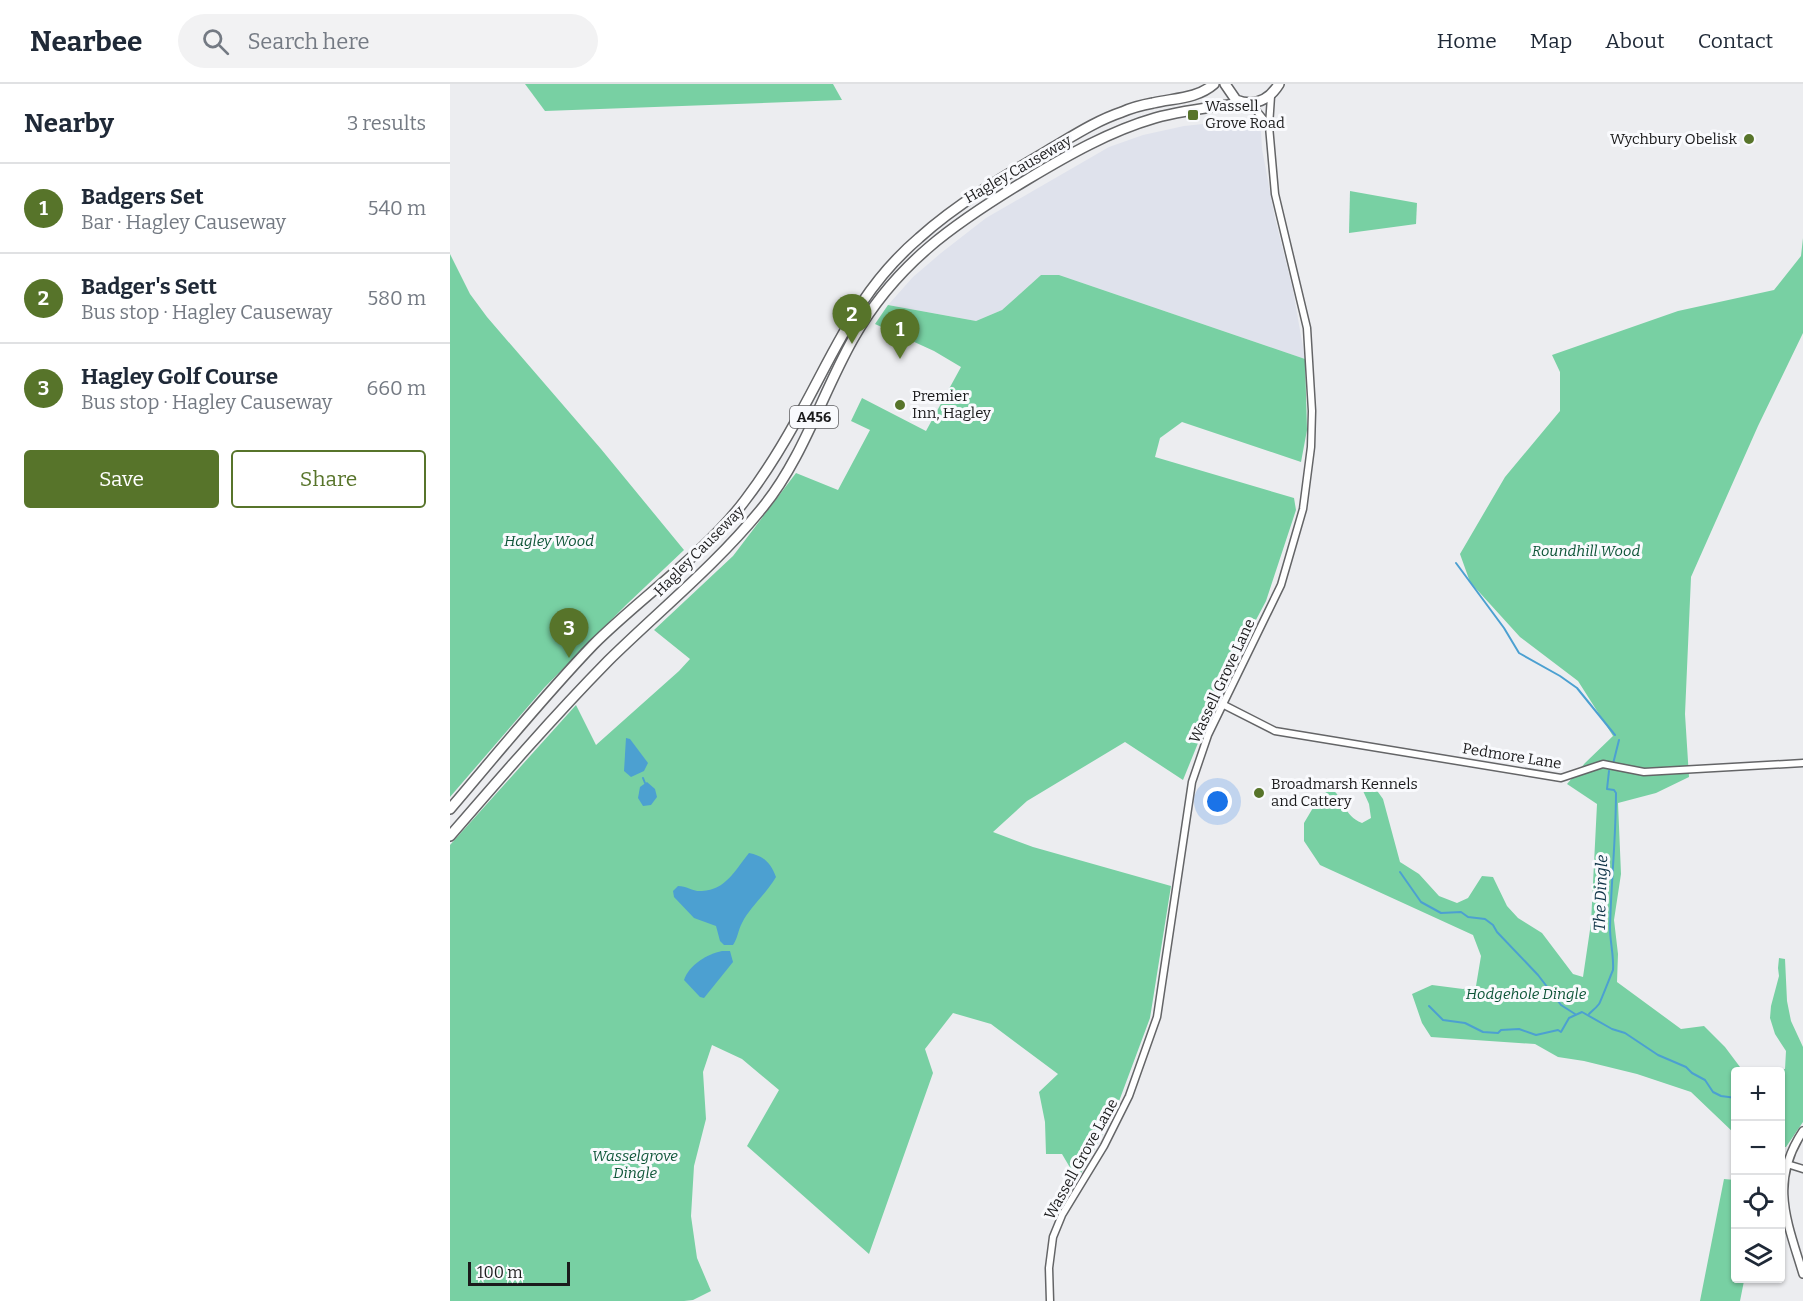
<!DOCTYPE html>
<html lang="en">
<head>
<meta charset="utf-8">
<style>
	:root { --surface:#fff; --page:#f2f2f3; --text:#1f2937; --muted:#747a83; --line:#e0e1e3; --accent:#57742a }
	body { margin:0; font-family:Bitter,serif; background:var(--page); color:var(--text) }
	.controls { position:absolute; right:18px; bottom:18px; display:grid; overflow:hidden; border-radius:6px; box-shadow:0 2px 4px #0004 }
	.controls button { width:54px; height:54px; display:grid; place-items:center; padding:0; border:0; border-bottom:2px solid var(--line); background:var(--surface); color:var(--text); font:30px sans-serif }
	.scale { position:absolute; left:18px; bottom:15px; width:102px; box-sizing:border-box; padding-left:6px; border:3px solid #1b1b1c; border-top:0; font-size:16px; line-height:21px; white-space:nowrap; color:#1b1b1c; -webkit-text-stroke:4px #f9fafd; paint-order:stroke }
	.you { position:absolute; left:768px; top:718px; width:21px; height:21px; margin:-15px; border:4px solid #fff; border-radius:50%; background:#1a73e8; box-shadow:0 0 0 9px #1a73e833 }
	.badge { display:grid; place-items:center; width:39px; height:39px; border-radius:50%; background:var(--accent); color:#fff; font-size:20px; font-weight:700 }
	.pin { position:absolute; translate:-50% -50px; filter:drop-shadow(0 2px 3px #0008) }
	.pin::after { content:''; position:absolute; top:32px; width:21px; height:18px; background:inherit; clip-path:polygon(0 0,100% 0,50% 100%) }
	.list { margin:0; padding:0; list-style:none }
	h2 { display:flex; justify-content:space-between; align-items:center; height:78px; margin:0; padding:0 24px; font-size:26px }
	h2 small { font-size:20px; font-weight:400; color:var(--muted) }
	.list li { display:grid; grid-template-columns:39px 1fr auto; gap:18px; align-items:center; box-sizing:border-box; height:90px; padding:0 24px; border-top:2px solid var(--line) }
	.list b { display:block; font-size:22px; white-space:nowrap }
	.list p { margin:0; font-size:20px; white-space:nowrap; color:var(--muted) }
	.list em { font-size:20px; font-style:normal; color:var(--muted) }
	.actions { display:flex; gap:12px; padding:18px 24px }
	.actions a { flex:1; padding:14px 0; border:2px solid var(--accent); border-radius:6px; text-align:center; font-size:21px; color:var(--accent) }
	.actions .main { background:var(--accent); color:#fff }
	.icon { flex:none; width:33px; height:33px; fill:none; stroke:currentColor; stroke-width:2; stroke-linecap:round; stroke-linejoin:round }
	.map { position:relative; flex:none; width:1353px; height:1217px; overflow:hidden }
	header { display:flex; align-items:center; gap:36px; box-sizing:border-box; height:84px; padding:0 30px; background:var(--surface); border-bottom:2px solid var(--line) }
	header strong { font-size:28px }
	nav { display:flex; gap:33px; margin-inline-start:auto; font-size:21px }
	.search { width:420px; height:54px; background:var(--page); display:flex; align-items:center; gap:15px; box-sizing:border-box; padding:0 21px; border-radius:33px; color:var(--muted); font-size:22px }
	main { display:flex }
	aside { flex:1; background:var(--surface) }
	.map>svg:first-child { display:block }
	.built { fill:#dfe2ec }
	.green { fill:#78d0a3 }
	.water { fill:#4ca0d1 }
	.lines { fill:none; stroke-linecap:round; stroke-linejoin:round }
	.stream { stroke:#4ca0d1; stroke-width:2 }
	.minor-casing { stroke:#646567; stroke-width:9 }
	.tertiary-casing { stroke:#646567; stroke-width:10 }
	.trunk-casing { stroke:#646567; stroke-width:12 }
	.minor { stroke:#fff; stroke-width:6 }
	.tertiary { stroke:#fff; stroke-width:7 }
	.trunk { stroke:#fff; stroke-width:9 }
	.poi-dot { fill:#57742a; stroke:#f9fafd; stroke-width:2 }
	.labels { text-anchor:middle; stroke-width:6; stroke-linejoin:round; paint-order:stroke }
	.shield { fill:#f9fafd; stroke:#5e5e60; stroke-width:1.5 }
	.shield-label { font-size:14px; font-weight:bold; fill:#1b1b1c }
	.poi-label { font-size:15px; fill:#1b1b1c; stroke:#f9fafd; text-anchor:start }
	.street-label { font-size:15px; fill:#1b1b1c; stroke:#f9fafd }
	.park-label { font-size:15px; font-style:italic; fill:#0e5538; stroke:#f9fafd }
	.water-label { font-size:16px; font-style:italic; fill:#0a3044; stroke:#f9fafd }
</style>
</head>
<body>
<header>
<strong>Nearbee</strong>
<div class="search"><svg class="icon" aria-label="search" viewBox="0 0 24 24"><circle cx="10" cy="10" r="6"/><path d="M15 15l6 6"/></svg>Search here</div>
<nav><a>Home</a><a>Map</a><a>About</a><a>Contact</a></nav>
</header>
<main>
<aside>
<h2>Nearby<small>3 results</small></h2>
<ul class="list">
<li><span class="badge">1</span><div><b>Badgers Set</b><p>Bar · Hagley Causeway</p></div><em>540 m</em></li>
<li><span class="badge">2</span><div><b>Badger's Sett</b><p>Bus stop · Hagley Causeway</p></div><em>580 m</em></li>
<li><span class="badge">3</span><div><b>Hagley Golf Course</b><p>Bus stop · Hagley Causeway</p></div><em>660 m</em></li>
</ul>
<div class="actions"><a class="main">Save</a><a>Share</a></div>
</aside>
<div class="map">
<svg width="1353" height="1217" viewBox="0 0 1353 1217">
	<rect width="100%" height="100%" fill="#ecedf0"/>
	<!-- built -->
	<polygon class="built" points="781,37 801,38 811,46 812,65 825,134 843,206 855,275 609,191 591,191 552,226 526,237 438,221 463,193 491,169 536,134 659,63 693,51 734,42"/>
	<!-- green -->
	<g class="green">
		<polygon points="75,0 383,0 392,16 95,27"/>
		<polygon points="900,107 967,119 966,140 899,149"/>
		<path d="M1353,154V249L1308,342L1241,493L1235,630L1239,693L1206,709L1168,719L1171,790L1164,836L1168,870L1167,898L1231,945L1254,942L1275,963L1293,987L1286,988L1285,1050L1241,1008L1187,990L1134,977L1108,973L1085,960L981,953L972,939L962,910L982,901L1013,905L1026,902L1031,872L1023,851L870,781L854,757V739L870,712L882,705C896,717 893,731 912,739L921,734L919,720L909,698L918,694L933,715L950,778L969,790L989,812L1007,819L1018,814L1032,792L1043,793L1057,822L1068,834L1092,849L1123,890L1133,893L1141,839L1147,720L1117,700L1135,679L1163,652L1128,597L1070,553L1020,498L1010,470L1055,393L1110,327V288L1102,271L1228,227L1324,206L1351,172Z"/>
		<polygon points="0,170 20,210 37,233 151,365 234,466 176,521 94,604 0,713"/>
		<polygon points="591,191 609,191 855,275 857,346 851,378 732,338 710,354 705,373 844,414 846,426 816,517 772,600 733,696 675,658 577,717 543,748 583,763 721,802 700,934 665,1028 630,1091 622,1087 612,1070 596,1070 595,1038 589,1008 608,990 541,940 503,929 475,965 483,989 419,1170 297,1062 329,1006 292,975 262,961 253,988 256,1035 244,1082 241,1132 247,1174 261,1207 243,1216 234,1217 0,1217 0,761 126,621 146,661 229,587 240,575 204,546 283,472 346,389 388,406 420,346 401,337 412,314 476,347 511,283 484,267 425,240 438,221 526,237 552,226"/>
		<polygon points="1329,874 1335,875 1337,917 1341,937 1353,963 1353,1038 1336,1063 1331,1063 1330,988 1329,987 1335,985 1336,967 1325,950 1320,934 1321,922 1329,892 1328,884"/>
		<polygon points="1274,1095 1285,1096 1286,1194 1293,1195 1294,1197 1290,1217 1250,1217"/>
	</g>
	<!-- water -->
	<g class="water">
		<polygon points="176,654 180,655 198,679 194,687 181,693 174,687"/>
		<polygon points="197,698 205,705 207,713 201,721 193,722 188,714 190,703"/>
		<path d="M299,769C314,772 321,779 326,793C316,810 300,823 292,839C288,846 288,854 283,861H274L270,857L266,842L244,834L224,813L223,807L228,802C237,802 243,808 252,807C276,806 285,786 299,769Z"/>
		<path d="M272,867H280L283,878L254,914L250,913L234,896C239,881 257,870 272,867Z"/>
	</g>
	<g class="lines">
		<!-- stream -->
		<g class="stream">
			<polyline points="1006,479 1054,544 1069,569 1110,592 1127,604 1165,651"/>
			<polyline points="1163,680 1169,656"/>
			<polyline points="193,694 195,699"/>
			<polyline points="950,788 971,818 991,829 1011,828 1018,833 1035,835 1043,841 1047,848 1088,891 1111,921 1125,930"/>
			<polyline points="979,922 993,936 1015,939 1033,948 1048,949 1051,946 1069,945 1086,951 1108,946 1111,948 1119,934 1132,928 1162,945 1175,949 1208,971 1236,983 1242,989 1255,996 1263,1008 1271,1012 1286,1014"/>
			<path d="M1139,930C1142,927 1146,924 1149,920C1150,919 1162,888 1163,886C1164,872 1160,858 1160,844C1161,799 1166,754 1166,709L1164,706L1157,705L1159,687"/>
			<polyline points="1330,1052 1332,1054"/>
		</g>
		<defs>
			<g id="minor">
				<polyline points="801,20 819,42"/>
				<polyline points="772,620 825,647 1111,694 1153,680 1194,688 1353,679"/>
				<polyline points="1337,1080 1353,1085"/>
				<polyline points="600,1217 599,1184 603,1153 612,1131 654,1062 679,1012 707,933 742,698 758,651 831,501 853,425 861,363 862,327 857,244 825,110 819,42 821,12"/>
			</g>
			<path id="tertiary" d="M1353,1047C1319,1098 1337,1137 1353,1190"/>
			<g id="trunk">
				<path d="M775,0L786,16C804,23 819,16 829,0"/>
				<path d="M0,725C47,670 93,613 143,561C191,513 256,469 296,415C315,390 331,364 346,337C385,268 407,207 469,154C509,118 558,90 604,63C626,50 648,36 672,28C681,24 692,21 703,19C724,14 747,15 764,0"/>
				<path d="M0,752C51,693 103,633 158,577C210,526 267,480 313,423C353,374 372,310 403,255C446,179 505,139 578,95C618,71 660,47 705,34C733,26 763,23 793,19"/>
			</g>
		</defs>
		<!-- minor casing -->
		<use href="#minor" class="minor-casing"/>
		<!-- tertiary casing -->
		<use href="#tertiary" class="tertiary-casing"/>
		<!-- trunk casing -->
		<use href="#trunk" class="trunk-casing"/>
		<!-- minor -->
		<use href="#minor" class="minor"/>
		<!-- tertiary -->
		<use href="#tertiary" class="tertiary"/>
		<!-- trunk -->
		<use href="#trunk" class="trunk"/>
	</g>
	<!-- markers -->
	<g class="poi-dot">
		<rect x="737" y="25" width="12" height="12" rx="3"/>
		<circle cx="1299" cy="55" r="6"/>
		<circle cx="450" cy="321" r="6"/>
		<circle cx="809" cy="709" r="6"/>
	</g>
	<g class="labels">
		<!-- shield labels -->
		<rect class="shield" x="340" y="322" width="48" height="22" rx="4.5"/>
		<g class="shield-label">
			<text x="364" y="338">A456</text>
		</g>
		<!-- poi labels -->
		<g class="poi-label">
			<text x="755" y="27">Wassell<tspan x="755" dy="17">Grove Road</tspan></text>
			<text x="1287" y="60" text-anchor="end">Wychbury Obelisk</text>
			<text x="462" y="317">Premier<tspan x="462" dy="17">Inn, Hagley</tspan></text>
			<text x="821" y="705">Broadmarsh Kennels<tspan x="821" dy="17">and Cattery</tspan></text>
		</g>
		<!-- street labels -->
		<g class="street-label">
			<text transform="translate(568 85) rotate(-30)" y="5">Hagley Causeway</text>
			<text transform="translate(249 467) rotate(-45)" y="5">Hagley Causeway</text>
			<text transform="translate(772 597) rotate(-65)" y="5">Wassell Grove Lane</text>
			<text transform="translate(1062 672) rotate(9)" y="5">Pedmore Lane</text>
			<text transform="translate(631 1075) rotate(-61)" y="5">Wassell Grove Lane</text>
		</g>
		<!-- park labels -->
		<g class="park-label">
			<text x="99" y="462">Hagley Wood</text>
			<text x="1136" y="472">Roundhill Wood</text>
			<text x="1076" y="915">Hodgehole Dingle</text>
			<text x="185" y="1077">Wasselgrove<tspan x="185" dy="17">Dingle</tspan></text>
		</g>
		<!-- water labels -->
		<g class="water-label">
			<text transform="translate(1150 809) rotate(-88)" y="6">The Dingle</text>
		</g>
	</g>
</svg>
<div class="controls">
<button>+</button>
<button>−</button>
<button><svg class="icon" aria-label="locate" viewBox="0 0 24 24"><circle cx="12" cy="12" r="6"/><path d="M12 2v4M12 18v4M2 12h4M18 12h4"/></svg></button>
<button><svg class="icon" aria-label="layers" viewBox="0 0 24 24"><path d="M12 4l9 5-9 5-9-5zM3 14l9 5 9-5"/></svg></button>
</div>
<div class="scale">100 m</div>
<div class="you"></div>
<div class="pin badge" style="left:450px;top:275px">1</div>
<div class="pin badge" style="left:402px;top:260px">2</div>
<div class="pin badge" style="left:119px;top:574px">3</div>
</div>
</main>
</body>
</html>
